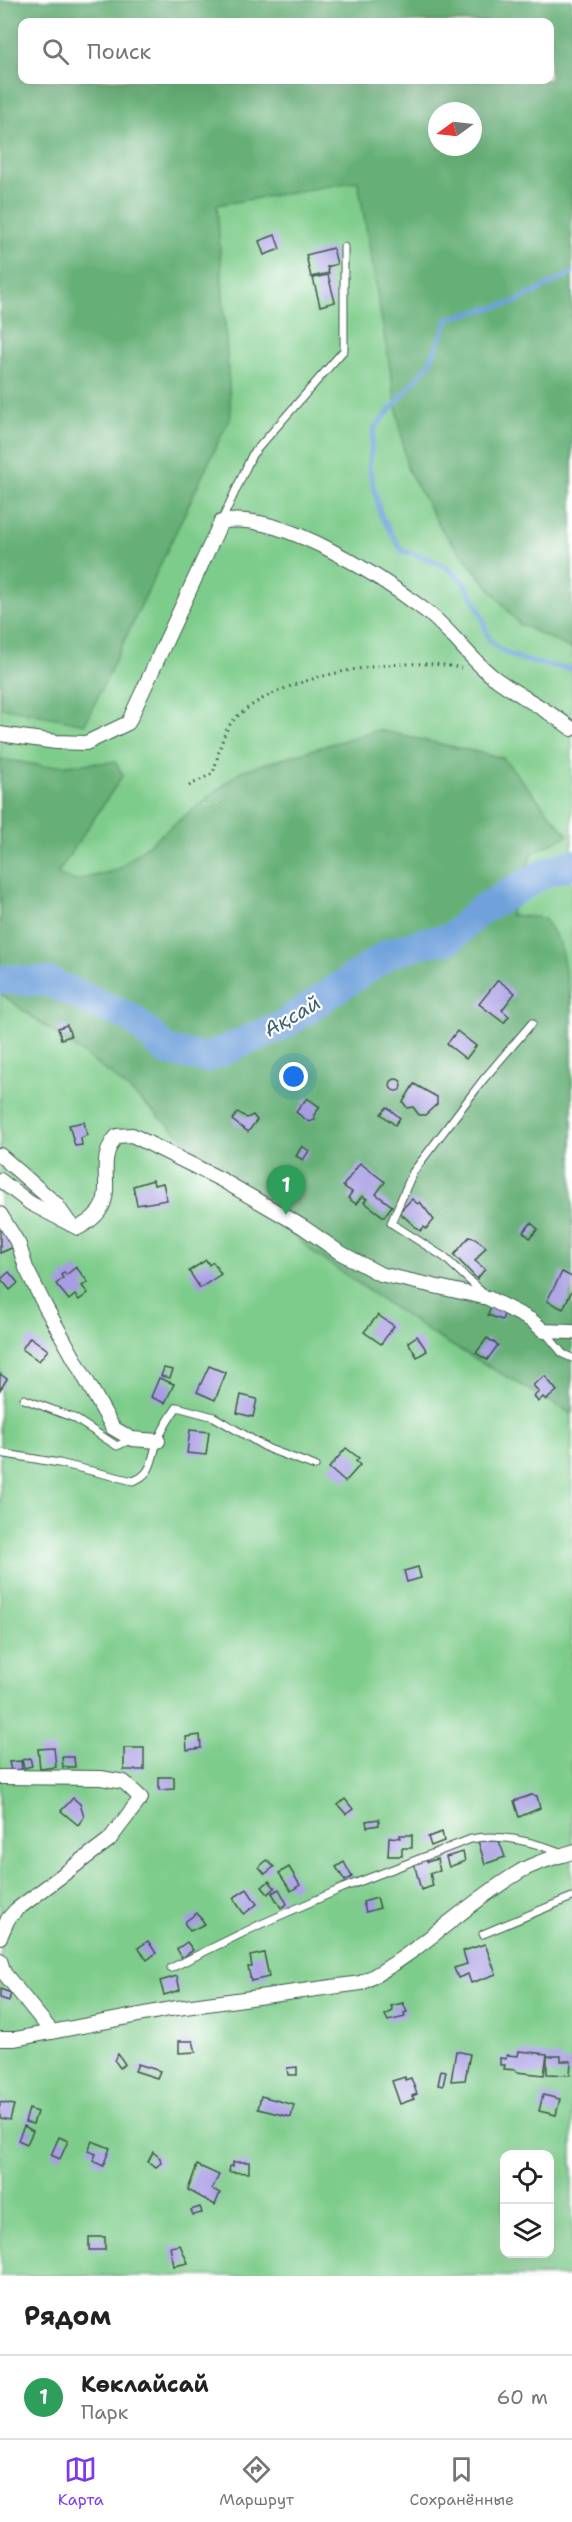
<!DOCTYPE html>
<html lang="ru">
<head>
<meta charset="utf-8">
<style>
	:root { --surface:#fff; --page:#f2f2f2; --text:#222; --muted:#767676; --line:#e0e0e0; --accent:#7c3aed }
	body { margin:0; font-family:"Shantell Sans",sans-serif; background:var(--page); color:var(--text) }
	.controls { position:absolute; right:18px; bottom:18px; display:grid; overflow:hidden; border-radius:12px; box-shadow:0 6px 24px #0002 }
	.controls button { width:54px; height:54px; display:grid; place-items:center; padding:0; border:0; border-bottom:2px solid var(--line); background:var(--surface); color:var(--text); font:30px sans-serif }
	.compass { position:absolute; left:428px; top:102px; width:54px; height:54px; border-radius:50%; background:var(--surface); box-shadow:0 6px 24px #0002; rotate:255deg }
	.you { position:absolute; left:294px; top:1077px; width:21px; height:21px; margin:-15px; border:4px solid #fff; border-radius:50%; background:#1a73e8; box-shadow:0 0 0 9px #1a73e833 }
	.badge { display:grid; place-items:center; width:39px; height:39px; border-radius:50%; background:var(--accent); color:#fff; font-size:20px; font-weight:700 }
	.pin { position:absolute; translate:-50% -50px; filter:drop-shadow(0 2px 3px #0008) }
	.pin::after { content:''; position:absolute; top:32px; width:21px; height:18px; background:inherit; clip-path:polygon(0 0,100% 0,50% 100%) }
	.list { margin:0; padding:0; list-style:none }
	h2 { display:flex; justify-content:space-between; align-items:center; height:78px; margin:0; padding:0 24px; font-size:26px }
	h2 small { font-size:20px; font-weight:400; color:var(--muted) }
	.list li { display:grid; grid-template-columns:39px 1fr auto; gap:18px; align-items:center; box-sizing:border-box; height:84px; padding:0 24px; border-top:2px solid var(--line) }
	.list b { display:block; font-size:22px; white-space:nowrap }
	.list p { margin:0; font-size:20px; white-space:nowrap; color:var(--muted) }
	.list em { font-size:20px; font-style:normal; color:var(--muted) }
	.icon { flex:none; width:33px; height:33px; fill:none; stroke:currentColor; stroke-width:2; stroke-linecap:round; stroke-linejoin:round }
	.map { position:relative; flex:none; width:572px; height:2276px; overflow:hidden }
	.search { position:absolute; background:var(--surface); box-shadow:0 6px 24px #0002; left:18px; right:18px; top:18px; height:66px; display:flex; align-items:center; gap:15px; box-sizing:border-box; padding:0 21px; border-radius:12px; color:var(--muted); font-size:22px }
	.sheet { height:162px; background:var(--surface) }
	nav { display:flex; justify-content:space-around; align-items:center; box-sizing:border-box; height:84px; border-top:2px solid var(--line); background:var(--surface); font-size:16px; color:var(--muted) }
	nav a { display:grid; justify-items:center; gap:3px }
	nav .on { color:var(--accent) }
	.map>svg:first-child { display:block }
	.green { fill:#7ecc8b; stroke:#4e8460; stroke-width:1.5; fill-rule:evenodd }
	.forest { fill:#66b077; stroke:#427656; stroke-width:1.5; fill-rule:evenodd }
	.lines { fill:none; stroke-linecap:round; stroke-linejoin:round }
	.stream { stroke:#70a1db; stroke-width:5 }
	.river { stroke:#70a1db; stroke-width:30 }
	.building { fill:#a89ce3 }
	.lane-casing { stroke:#3e574b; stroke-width:9 }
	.street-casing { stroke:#3e574b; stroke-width:16 }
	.path { stroke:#3e574b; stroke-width:3; stroke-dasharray:1.5 4.5; stroke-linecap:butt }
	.lane { stroke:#fff; stroke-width:7 }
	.street { stroke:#fff; stroke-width:14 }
	.labels { text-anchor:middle; stroke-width:4.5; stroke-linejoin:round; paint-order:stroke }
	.water-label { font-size:20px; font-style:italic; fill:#3b606e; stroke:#fff }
</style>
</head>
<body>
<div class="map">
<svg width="572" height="2276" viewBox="0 0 572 2276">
	<rect width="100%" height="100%" fill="#fff"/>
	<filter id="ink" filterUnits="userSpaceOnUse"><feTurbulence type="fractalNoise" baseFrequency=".0167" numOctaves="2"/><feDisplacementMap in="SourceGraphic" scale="12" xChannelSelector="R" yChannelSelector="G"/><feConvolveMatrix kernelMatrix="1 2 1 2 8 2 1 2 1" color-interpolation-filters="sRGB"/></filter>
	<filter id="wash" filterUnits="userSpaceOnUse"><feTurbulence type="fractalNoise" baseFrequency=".008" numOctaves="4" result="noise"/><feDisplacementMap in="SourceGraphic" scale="24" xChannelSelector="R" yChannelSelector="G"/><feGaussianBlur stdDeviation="1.35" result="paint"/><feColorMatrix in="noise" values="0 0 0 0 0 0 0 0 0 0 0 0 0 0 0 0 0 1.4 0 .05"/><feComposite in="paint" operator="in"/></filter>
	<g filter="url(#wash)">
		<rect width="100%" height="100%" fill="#ede8ce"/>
		<!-- green -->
		<path class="green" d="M0,0L22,22V80L437,111V147H473L572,275V2276H0ZM504,2154H550V2254H504Z"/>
		<!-- forest -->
		<g class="forest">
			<path d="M0,0H572V649L519,624L442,530L407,468L358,181L217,205L231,415L85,724L0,707ZM22,22H550V80H22ZM437,111H473V147H437Z"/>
			<polygon points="378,730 503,758 568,835 532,853 510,915 544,918 560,944 572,1007 572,1414 432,1334 314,1253 113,1076 0,993 0,759 45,766 115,762 123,775 57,874 75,881 117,870 241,771"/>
		</g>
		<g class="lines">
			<!-- stream -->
			<path class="stream" d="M572,273L513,303L449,318L429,364L374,429L369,468L381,516L402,551C445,562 463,571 481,614C485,621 485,634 490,640C510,663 545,664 572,669"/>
			<!-- river -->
			<polyline class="river" points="0,979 49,982 133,1019 167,1051 206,1058 283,1025 390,953 426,942 450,939 479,911 545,873 572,864"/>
		</g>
		<g id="blocks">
			<!-- building -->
			<g class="building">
				<polygon points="275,235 280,249 264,255 259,241"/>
				<polygon points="333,248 337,264 327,267 329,273 311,277 306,255"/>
				<polygon points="328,275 335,302 320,306 313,278"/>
				<polygon points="498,980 515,993 502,1010 509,1016 504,1023 479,1004"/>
				<polygon points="67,1025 71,1036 61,1039 58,1028"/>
				<polygon points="457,1031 476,1046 466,1059 447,1044"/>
				<circle cx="396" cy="1085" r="6"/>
				<polygon points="414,1084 437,1097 437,1104 425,1115 419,1115 413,1107 407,1108 403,1102"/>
				<polygon points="307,1098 320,1107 314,1115 315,1120 309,1122 296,1112"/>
				<polygon points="387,1107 400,1118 395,1125 381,1114"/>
				<polygon points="238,1112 247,1118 253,1115 257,1120 248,1132 232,1120"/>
				<polygon points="84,1122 87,1135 81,1138 82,1145 75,1146 69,1125"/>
				<polygon points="302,1146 309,1151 303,1160 296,1156"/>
				<polygon points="360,1163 385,1182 376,1194 392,1206 384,1217 364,1202 367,1199 362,1196 356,1204 348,1198 352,1192 343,1186"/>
				<polygon points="153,1180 154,1185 163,1183 167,1200 137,1205 133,1186"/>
				<polygon points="412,1199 418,1204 420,1202 434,1220 426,1229 424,1227 420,1231 399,1212"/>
				<polygon points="531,1223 538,1229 530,1238 523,1232"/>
				<polygon points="5,1228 14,1247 0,1253 0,1230"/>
				<polygon points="469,1237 475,1238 486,1247 475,1261 485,1269 477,1279 454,1255"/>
				<polygon points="206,1260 209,1265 213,1262 221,1274 200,1288 189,1271"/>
				<polygon points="76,1267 88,1282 82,1286 88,1293 79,1300 75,1295 69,1300 56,1284 63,1278 61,1275 64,1272 66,1275"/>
				<polygon points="9,1272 18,1283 10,1290 1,1279"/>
				<polygon points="562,1272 572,1277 572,1290 563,1309 547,1301"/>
				<polygon points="491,1306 505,1312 502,1320 488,1315"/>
				<polygon points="378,1315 394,1326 381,1344 364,1332"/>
				<polygon points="417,1336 427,1351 417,1357 408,1342"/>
				<polygon points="30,1337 48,1350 39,1361 22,1349"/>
				<polygon points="487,1338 498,1345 487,1360 476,1353"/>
				<polygon points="209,1366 226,1373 215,1400 197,1392"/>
				<polygon points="164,1368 173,1370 170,1378 161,1376"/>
				<polygon points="0,1374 7,1379 0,1390"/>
				<polygon points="545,1376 557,1391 546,1400 543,1397 538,1402 534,1396 539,1392 533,1385"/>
				<polygon points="159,1378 174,1384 165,1403 151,1397"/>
				<polygon points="241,1395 257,1399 253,1417 237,1413"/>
				<polygon points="190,1430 209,1432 206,1455 187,1453"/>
				<polygon points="346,1448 359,1458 356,1461 360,1465 345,1482 329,1468"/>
				<polygon points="418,1567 421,1578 407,1582 404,1571"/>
				<polygon points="200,1735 201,1748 187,1750 186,1737"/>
				<polygon points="54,1748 56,1767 40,1769 38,1749"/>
				<rect x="124" y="1748" width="20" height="22"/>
				<polygon points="62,1757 74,1757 75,1767 63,1767"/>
				<polygon points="30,1758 32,1766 24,1768 22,1760"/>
				<polygon points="21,1761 22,1769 11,1771 9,1762"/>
				<polygon points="159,1777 174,1777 174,1789 159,1790"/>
				<polygon points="531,1795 537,1796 540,1808 519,1817 514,1801"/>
				<polygon points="73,1798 80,1804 84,1817 78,1825 61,1811"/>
				<polygon points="345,1799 353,1809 346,1814 338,1805"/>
				<polygon points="379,1819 379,1825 367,1827 366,1821"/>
				<polygon points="442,1832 444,1841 431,1846 428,1837"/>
				<polygon points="400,1835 412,1835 412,1848 402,1848 402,1856 388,1856 389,1837 400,1838"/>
				<polygon points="478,1841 499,1841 505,1857 485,1864"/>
				<polygon points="463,1852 465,1861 449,1867 446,1857"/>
				<polygon points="426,1859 427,1862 437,1859 440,1871 430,1873 433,1886 421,1890 414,1863"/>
				<polygon points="267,1860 274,1867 265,1874 259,1867"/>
				<polygon points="344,1862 352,1877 345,1881 336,1867"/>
				<polygon points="289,1867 300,1885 291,1891 279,1873"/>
				<polygon points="269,1881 275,1888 268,1894 262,1887"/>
				<polygon points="247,1889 257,1904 244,1914 233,1898"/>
				<polygon points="279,1889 287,1904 281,1908 272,1893"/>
				<polygon points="377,1898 380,1908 366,1912 363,1902"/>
				<polygon points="197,1913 205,1924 190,1931 185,1924 186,1921"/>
				<polygon points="148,1941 156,1953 147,1960 138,1948"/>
				<polygon points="187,1942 193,1950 182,1958 177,1949"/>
				<polygon points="485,1944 496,1974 471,1983 468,1974 458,1978 454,1968 467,1964 463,1951"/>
				<polygon points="264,1953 269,1977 251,1981 248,1967 252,1967 250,1956"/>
				<polygon points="177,1976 180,1990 164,1995 160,1981"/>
				<polygon points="0,1989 11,1993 9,2001 0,1998"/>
				<polygon points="403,2003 407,2012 404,2013 405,2017 388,2021 385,2015 393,2011 391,2006"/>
				<polygon points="179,2041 193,2041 196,2052 179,2053"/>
				<polygon points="456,2051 470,2054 465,2080 451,2081"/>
				<polygon points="519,2051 547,2054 544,2075 516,2072 516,2070 504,2069 505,2065 500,2065 500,2058 506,2059 507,2055 518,2056"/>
				<polygon points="118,2054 125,2064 120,2068 115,2061"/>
				<polygon points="547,2056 561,2056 561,2061 571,2061 570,2075 547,2074"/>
				<polygon points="138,2064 160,2071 157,2078 135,2071"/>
				<polygon points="297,2067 297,2075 288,2075 287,2068"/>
				<polygon points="441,2070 446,2071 443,2086 438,2085"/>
				<polygon points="405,2077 405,2080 411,2078 417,2094 412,2096 414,2099 400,2104 392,2081"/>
				<polygon points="543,2095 560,2099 556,2115 539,2111"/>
				<polygon points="261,2096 294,2105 291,2117 258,2109"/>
				<polygon points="0,2102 14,2105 10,2120 0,2118"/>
				<polygon points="29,2109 37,2112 33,2124 25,2122"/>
				<polygon points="24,2126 33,2131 27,2144 18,2140"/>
				<polygon points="59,2137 68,2141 60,2159 51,2155"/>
				<polygon points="92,2141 110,2148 103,2166 93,2161 96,2154 88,2151"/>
				<polygon points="153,2152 160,2158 161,2163 156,2167 148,2162"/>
				<polygon points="233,2162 249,2162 249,2173 229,2172 230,2166 233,2166"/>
				<polygon points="197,2165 219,2175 212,2189 220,2193 215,2205 188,2190"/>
				<polygon points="200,2207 202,2213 193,2215 191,2210"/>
				<rect x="89" y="2237" width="16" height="13"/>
				<polygon points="180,2245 188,2263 174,2266 170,2247"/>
			</g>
		</g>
	</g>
	<g filter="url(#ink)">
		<use href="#blocks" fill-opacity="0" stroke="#3e574b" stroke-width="1.5"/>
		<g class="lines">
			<defs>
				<g id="lane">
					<polyline points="221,522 252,455 344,350 344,247"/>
					<polyline points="484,1294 444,1257 391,1223 413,1172 483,1080 532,1023"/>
					<polyline points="544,1331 563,1354 572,1358"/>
					<polyline points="24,1399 74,1418 117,1446 132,1439"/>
					<path d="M0,1453L59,1463L133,1481C154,1474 151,1457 158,1440C163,1428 170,1417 177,1407L214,1417L269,1449L315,1466"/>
					<polyline points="483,1934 572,1897"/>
					<path d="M171,1968L261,1924L343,1888L471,1839C499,1833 536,1843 563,1853"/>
				</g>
				<g id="street">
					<path d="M0,734L56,742L86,743L128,723L221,522C279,510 380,576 426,611C451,630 468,657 492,676C517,695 547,709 572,729"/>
					<polyline points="0,1155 56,1204 70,1224"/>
					<path d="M0,1180L30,1203L78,1228C130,1201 88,1168 117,1136L132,1135L222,1180L303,1227L339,1252L380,1274L488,1298L531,1320L544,1331L572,1332"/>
					<polyline points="0,1214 19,1245 26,1268 45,1306 113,1428 132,1439 158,1441"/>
					<polyline points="0,1777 101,1778 124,1782 141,1798 109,1840 16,1910 8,1919 0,1937"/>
					<polyline points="0,1960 4,1973 52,2032"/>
					<path d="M0,2039H15L170,2009L361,1983C418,1954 462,1907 516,1874C532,1863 554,1858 572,1852"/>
				</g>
			</defs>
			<!-- lane casing -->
			<use href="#lane" class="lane-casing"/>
			<!-- street casing -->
			<use href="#street" class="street-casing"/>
			<!-- path -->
			<path class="path" d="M189,786L213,773C218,758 222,733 232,722C273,675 403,654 461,668"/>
			<!-- lane -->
			<use href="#lane" class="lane"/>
			<!-- street -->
			<use href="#street" class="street"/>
		</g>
	</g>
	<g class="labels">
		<!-- water labels -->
		<g class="water-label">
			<text transform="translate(292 1016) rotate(-30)" y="7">Ақсай</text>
		</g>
	</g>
</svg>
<div class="controls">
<button><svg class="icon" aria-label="locate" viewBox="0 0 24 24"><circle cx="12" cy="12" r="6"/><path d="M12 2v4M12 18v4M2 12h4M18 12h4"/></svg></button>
<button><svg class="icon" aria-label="layers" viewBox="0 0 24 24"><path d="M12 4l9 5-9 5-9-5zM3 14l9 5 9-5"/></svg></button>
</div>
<svg class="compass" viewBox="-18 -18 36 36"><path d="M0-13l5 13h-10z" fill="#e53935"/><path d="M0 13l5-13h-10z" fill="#767676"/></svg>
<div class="you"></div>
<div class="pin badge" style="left:286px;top:1215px;background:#2e9e5b">1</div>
<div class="search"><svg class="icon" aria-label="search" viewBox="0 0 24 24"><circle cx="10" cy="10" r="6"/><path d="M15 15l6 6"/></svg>Поиск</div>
</div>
<section class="sheet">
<h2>Рядом<small></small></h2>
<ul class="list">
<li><span class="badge" style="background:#2e9e5b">1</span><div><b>Көклайсай</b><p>Парк</p></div><em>60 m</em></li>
</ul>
</section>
<nav>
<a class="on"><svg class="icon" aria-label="map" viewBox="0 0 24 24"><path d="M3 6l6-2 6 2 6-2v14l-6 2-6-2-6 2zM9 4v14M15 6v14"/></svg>Карта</a>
<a><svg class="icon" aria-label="directions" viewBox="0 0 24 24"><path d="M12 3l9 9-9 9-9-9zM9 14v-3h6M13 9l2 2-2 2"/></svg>Маршрут</a>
<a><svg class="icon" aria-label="saved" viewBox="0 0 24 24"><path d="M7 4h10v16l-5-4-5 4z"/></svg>Сохранённые</a>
</nav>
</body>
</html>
